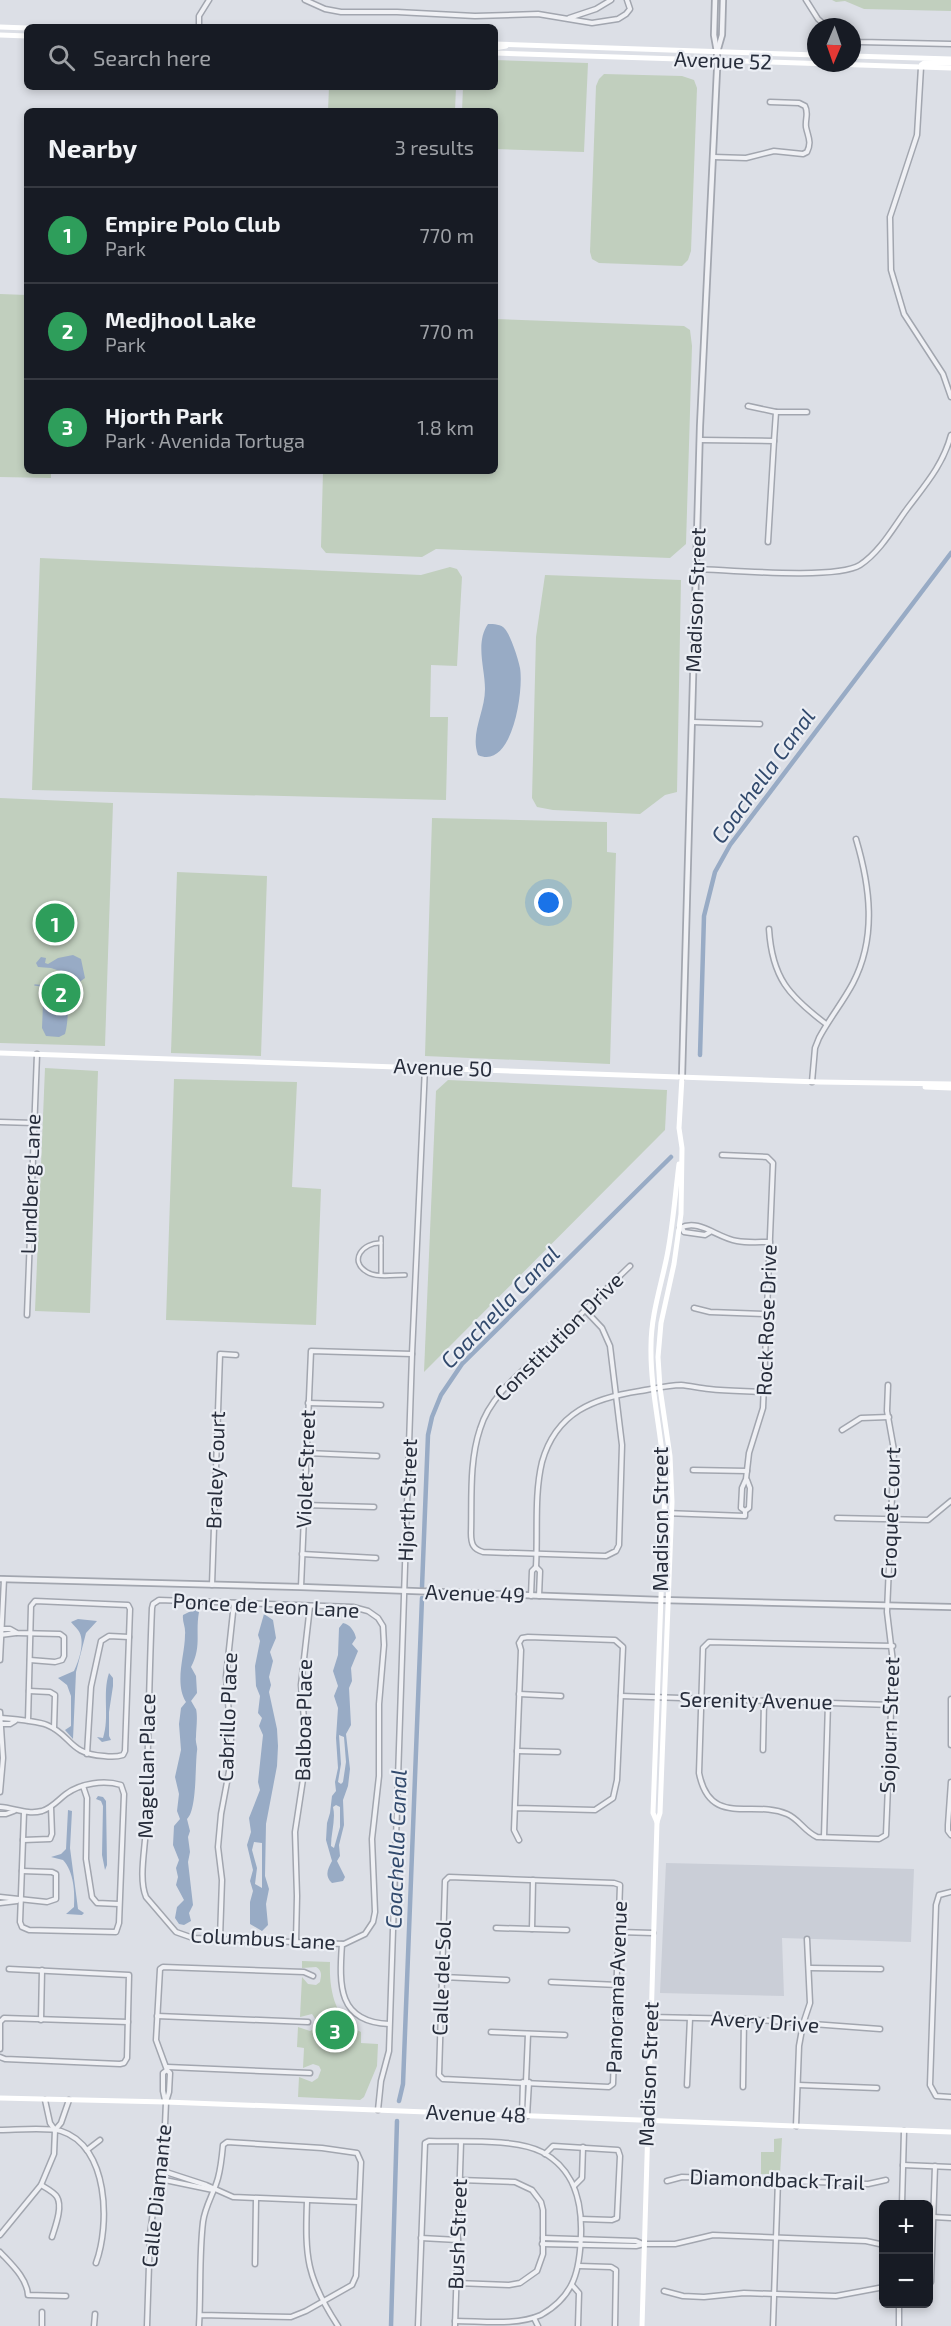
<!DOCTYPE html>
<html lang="en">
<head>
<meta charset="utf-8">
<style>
	:root { --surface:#171b24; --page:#242831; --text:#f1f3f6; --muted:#9ea1a6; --line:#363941; --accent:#d93025 }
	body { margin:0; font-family:"Exo 2",sans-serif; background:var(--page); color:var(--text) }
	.controls { position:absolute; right:18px; bottom:18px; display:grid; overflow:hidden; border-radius:9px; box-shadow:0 3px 9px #0003 }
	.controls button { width:54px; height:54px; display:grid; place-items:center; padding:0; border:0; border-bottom:2px solid var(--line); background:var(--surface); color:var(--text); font:30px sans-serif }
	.compass { position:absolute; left:807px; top:18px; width:54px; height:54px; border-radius:50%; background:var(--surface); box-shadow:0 3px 9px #0003; rotate:182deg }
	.you { position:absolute; left:549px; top:903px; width:21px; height:21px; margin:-15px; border:4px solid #fff; border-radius:50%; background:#1a73e8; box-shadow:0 0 0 9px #1a73e833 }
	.badge { display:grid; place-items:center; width:39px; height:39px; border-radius:50%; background:var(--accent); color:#fff; font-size:20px; font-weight:700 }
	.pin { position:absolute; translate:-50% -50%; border:3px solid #fff; box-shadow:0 2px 6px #0006 }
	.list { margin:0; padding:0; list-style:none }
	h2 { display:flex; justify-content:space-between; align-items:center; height:78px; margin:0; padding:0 24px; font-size:26px }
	h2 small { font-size:20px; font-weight:400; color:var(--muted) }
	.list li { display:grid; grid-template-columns:39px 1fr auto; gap:18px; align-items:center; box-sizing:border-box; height:96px; padding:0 24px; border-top:2px solid var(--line) }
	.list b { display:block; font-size:22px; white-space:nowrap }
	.list p { margin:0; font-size:20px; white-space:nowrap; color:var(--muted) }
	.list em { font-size:20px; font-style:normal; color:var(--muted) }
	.icon { flex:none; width:33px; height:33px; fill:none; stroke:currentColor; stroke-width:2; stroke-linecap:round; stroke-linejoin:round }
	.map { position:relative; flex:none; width:951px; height:2326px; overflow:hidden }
	.search { position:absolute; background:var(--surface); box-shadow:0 3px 9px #0003; left:24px; top:24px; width:474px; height:66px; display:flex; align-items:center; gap:15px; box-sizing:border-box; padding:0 21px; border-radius:9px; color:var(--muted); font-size:22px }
	.panel { position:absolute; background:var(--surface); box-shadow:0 3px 9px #0003; left:24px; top:108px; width:474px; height:366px; border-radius:9px }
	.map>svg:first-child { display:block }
	.built { fill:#caced7 }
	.green { fill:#c1cfbe }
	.water { fill:#98abc5; fill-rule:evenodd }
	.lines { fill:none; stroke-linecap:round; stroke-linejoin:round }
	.stream { stroke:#98abc5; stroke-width:1.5 }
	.canal { stroke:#98abc5; stroke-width:4.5 }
	.pedestrian-casing { stroke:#a2a6af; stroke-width:6 }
	.minor-casing { stroke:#a2a6af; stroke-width:7 }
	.tertiary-casing { stroke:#a2a6af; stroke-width:8 }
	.pedestrian { stroke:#eff0f4; stroke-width:3 }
	.minor { stroke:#eff0f4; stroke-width:4 }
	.tertiary { stroke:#eff0f4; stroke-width:4.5 }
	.secondary { stroke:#fff; stroke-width:5 }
	.labels { text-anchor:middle; stroke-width:4.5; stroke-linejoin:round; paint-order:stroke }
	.street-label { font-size:21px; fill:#272d3b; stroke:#ebeef4 }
	.water-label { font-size:22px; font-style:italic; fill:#324a6d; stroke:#ebeef4 }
</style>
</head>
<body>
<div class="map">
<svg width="951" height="2326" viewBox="0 0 951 2326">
	<rect width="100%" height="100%" fill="#dcdfe6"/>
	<!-- built -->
	<polygon class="built" points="666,1863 914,1869 911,1942 782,1938 784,1996 660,1993"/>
	<!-- green -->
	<g class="green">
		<polygon points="832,0 951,0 951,11 864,9 845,1 836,2"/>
		<polygon points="495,60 588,63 584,152 495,149 495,111 462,111 463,87 495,87"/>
		<polygon points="604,74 682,76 694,80 697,88 691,251 688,260 682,266 599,263 592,259 590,252 596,86 599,79"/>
		<polygon points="329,87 456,87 455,111 328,111"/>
		<polygon points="0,294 27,295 27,471 51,471 51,478 0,477"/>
		<polygon points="495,319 684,326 690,330 692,346 686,544 670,558 436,549 422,557 326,553 321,547 323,471 495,471"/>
		<polygon points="40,558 421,575 450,567 457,569 462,577 457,666 431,665 430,717 448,717 446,800 32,790"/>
		<polygon points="545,575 681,580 677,792 665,795 640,814 553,810 537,807 532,798 536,637"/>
		<polygon points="0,798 113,803 105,1046 0,1043"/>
		<polygon points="432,818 607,822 607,852 616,853 610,1064 425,1056"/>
		<polygon points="177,872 267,876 261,1056 171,1053"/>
		<polygon points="45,1068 98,1071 90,1313 35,1311"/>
		<polygon points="174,1079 297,1082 292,1187 321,1189 316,1325 166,1320"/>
		<polygon points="448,1080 667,1090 665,1130 424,1372 436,1091"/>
		<path d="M302,1961L330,1962C329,1988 334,2020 361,2032V2043L378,2044L377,2066L364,2097L360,2100L298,2097L299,2077L312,2082L318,2078L321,2070L319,2066L313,2064L303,2068L304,2048L297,2047L298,2027L310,2031L316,2028L318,2023L312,2014L300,2017L302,1977L308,1984L316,1985L320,1982C321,1976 323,1971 316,1967L302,1968Z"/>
		<polygon points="782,2138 780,2175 761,2174 761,2152 774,2152 774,2139"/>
	</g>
	<!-- water -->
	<g class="water">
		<path d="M488,624C494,624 501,624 505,629C510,634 519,661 520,668C524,691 512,771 478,755C470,733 485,712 485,689C485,668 475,643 488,624Z"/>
		<path d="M73,955L81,959L85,978L71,988L73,996C66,1008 69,1020 65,1034L59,1037L46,1036L42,1028L44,980L49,976H59L60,971L51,968L38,967L36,963L41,957L46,958L45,963L48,964L58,958Z"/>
		<path d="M195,1609L199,1612C195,1634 202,1646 191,1667L196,1676L197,1693L191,1701C192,1702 195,1708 196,1709C198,1717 196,1729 196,1737C195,1743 198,1746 197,1751C195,1766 197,1810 187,1819L190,1831L188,1837L190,1852L188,1862L193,1905L189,1913L191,1921L184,1925L179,1924L175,1918L177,1907L184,1900L176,1885L178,1877L176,1868L179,1860L173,1845L174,1826L180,1819L177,1811L179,1794L175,1777L181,1750L179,1724L181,1708L186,1702C174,1683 185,1655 185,1635C186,1627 182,1622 183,1615Z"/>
		<path d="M264,1614L273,1620L276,1638L270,1652L273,1661L269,1677L271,1685L269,1692L277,1729L278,1746L277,1766L266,1824L265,1876L269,1889L266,1904L268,1925L262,1931L250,1924V1902L253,1891L250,1881L253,1870L247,1845L251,1832L249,1818L260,1790L258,1782L263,1735L259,1726L262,1718L258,1713L260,1696L256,1686L255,1666L260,1641L258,1635ZM254,1842L262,1843V1888L255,1884L257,1868L252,1850Z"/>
		<path d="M78,1619L97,1621L86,1633L76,1672L73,1739L65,1730L71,1726V1696L67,1685L58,1678L74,1671C79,1661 86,1640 78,1630C76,1627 73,1625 71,1622Z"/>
		<path d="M343,1623C350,1624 355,1632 356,1638L352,1644L358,1651L351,1668L352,1681L349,1688L351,1725L346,1734L350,1769L348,1786L343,1800L344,1825L339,1845L340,1856L337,1861L345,1877L343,1881L332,1883C324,1875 328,1869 332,1861L326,1840L327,1823L330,1813L332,1796L336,1791L335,1782L338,1768L336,1738L338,1708L334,1696L338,1686L333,1671L338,1655L339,1628ZM339,1735L344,1737L346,1762L343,1782L341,1784L338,1782L341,1764ZM336,1805L340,1807V1827L334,1848L331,1846C331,1833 336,1819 333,1807Z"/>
		<path d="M109,1673L113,1678V1686L109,1712V1736L111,1740L102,1742L97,1737L103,1738C110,1717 102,1694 109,1673Z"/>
		<polygon points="98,1796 103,1797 106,1801 107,1865 105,1870 102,1855 103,1806 101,1801 96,1799"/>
		<path d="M68,1810L72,1811L70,1848L78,1909L84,1913L82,1915L66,1914L74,1907C75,1892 74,1872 63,1860L51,1857L61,1854L66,1849Z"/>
	</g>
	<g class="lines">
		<!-- stream -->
		<polyline class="stream" points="35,985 44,986"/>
		<!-- canal -->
		<g class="canal">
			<polyline points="700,1055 704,916 715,872 730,845 951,553"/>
			<polyline points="422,1587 428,1435 432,1417 441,1395 462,1364 671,1157"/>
			<polyline points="399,2101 403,2084 422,1598"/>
			<polyline points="391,2326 397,2121"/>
		</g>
		<defs>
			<g id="pedestrian">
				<path d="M381,1243C363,1242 348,1261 367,1272C376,1278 394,1275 405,1275"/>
				<polyline points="381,1275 381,1238"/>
			</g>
			<g id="minor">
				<polyline points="305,0 325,9 341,12 397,12 475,16 538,14 592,23 618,19 626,14 630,9 627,0"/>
				<polyline points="806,0 818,19 827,27"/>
				<polyline points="569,18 596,9 611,0"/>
				<polyline points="199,27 199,16 209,0"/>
				<polyline points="852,40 860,42 951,44"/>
				<polyline points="921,67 917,135 890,217 891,270 904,314 943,374 951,397"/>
				<path d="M713,157L746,158L774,151L803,154L807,152C812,142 808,137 806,127C805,119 809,113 805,106L799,103L770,102"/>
				<polyline points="748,406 776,412 774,441"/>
				<polyline points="776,412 807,412"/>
				<polyline points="700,440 774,441 768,542"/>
				<path d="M697,569C730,570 836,580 860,565C880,552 893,528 907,509C925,485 943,465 951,435"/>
				<polyline points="692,722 760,724"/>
				<path d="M769,929C772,978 789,996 826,1024"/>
				<path d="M812,1082L815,1048L819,1038C829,1019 843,1002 853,983C877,937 870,886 856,839"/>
				<polyline points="0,1122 34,1123"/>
				<path d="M680,1228C699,1218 717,1238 737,1241C747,1243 759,1242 770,1242"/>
				<polyline points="682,1228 684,1232 705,1235 710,1232"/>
				<polyline points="694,1308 710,1312 767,1314"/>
				<path d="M585,1310L602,1328L610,1346L622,1445L619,1545L616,1551L606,1556L483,1552C473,1549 471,1544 471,1533C472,1499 469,1462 480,1429C490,1395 524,1370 549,1346C576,1319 603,1292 630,1266"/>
				<polyline points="27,1315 37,1054"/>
				<path d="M888,1385L887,1411L894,1450L887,1612L893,1662L886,1835L879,1839L817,1837C804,1831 799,1819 787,1814C752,1799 710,1828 699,1773L703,1648L709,1642L893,1646"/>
				<polyline points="308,1403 381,1405"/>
				<polyline points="842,1430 861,1418 889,1417"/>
				<polyline points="307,1453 377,1456"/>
				<polyline points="693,1470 747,1471"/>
				<polyline points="304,1505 374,1507"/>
				<polyline points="745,1511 749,1508 750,1488 747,1480"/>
				<polyline points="665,1513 745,1516 745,1511 741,1508 742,1488 746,1479 749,1453 763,1408 773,1163 767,1157 722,1155"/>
				<polyline points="837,1518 928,1520 951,1501"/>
				<polyline points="302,1554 376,1558"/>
				<polyline points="536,1567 540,1571 539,1596"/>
				<polyline points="212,1585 220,1354 236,1355"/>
				<polyline points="301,1587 311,1351 412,1354"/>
				<path d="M531,1596L532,1571L536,1567C538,1533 534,1495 542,1462C556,1412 594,1398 640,1391C653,1389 668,1385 681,1385C690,1386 700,1388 709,1389C727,1391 746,1391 764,1392"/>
				<path d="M159,1600L353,1607L368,1611L378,1618L383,1626L384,1645L379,1704V1776L372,1839L375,1912L373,1922L365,1934L344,1944L193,1938L176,1932L146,1897C138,1878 146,1845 146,1824C148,1752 149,1680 152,1608L153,1604Z"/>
				<polyline points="0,1629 10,1629 17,1633 60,1634 64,1637 64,1656 62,1660 55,1662 30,1660"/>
				<polyline points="0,1635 16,1633"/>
				<polyline points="0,1660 4,1579"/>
				<polyline points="29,1691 50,1692 55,1695 54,1728"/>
				<polyline points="519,1694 561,1696"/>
				<polyline points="621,1696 891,1705"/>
				<polyline points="951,1699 951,1745"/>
				<polyline points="0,1712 3,1758 0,1792"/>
				<path d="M0,1718C12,1719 37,1721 47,1725C72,1735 68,1754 104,1756C111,1757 117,1757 123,1755L125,1751L130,1609L128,1605L35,1601L31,1606L28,1721"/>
				<polyline points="0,1724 10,1724 15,1721"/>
				<polyline points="763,1750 764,1701"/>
				<polyline points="517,1751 558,1752"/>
				<polyline points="87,1754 91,1687 101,1641 109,1636 129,1637"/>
				<polyline points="951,1782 948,1825 948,1831 951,1835"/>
				<polyline points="83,1786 87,1798 86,1859 92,1897 97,1903 119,1904"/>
				<path d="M0,1807C15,1808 27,1815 42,1811C52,1808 58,1800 66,1794C81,1783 104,1780 121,1785L124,1794L119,1923L116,1932L29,1930L22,1927L20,1922L24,1812"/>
				<polyline points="515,1808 595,1810 613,1798 617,1780 623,1647 615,1640 528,1637 522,1638 519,1643 521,1650 514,1830 519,1840"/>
				<polyline points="0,1814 6,1814 14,1811"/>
				<polyline points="824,1837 828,1703"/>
				<polyline points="23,1840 50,1839 52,1834 51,1807"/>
				<polygon points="449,1877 614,1883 620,1885 613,2084 609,2087 443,2079 439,2075 445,1881"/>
				<polyline points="951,1892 939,1895 936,1905 930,2085 936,2096 951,2097"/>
				<polyline points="0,1897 47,1902 56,1899 56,1874 52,1872 22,1871"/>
				<polyline points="0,1903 17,1901"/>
				<polyline points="496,1928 567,1930"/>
				<polyline points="532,1929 533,1880"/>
				<polyline points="619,1932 653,1933"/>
				<polyline points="220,1938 222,1880 218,1847 221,1814 230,1766 231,1739 226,1677 234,1603"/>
				<polyline points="296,1942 297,1896 295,1832 307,1753 301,1685 310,1606"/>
				<path d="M342,1944C339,1986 338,2022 389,2024"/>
				<polyline points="810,1968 881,1969"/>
				<polyline points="443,1977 507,1980"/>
				<polyline points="551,1982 618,1985"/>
				<polyline points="157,2016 308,2022"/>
				<polyline points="650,2017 744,2019 880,2029"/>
				<polyline points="41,2020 42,1970"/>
				<polyline points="491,2032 565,2035"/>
				<polyline points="0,2049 0,2022 4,2018 128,2022"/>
				<polyline points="0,2057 5,2059 120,2064 124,2063 127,2058 129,1975 9,1969"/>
				<polyline points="167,2067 310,2073"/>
				<polyline points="526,2082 528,2034"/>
				<polyline points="687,2085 690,2018"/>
				<polyline points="798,2085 877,2088"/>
				<polyline points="743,2087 744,2019"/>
				<polyline points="165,2100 163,2091 163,2073 167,2070"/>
				<polyline points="378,2110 381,2081 389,2051 412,1354 425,1067"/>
				<polyline points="522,2116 523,2082"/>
				<polyline points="527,2116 529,2082"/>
				<polyline points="796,2126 799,2046 803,2024 810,2003 807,1939"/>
				<path d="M0,2130C15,2130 47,2127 61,2131C109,2146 110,2225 96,2263"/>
				<polyline points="55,2130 61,2123 69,2100"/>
				<polyline points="87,2150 100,2140"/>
				<polyline points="545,2154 553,2146 618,2150 620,2156 617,2218 612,2220 581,2219"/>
				<polyline points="903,2165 951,2167"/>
				<polyline points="163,2171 206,2185 233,2197 358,2202"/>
				<polyline points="160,2179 213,2190"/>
				<polyline points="667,2181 682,2177 868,2184 886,2180"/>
				<path d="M41,2185C46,2188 54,2192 57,2197C63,2207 55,2227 52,2237"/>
				<polyline points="574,2186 582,2178 583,2147"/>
				<path d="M307,2201C305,2257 306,2277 338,2326"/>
				<polyline points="902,2204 904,2131"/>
				<polyline points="933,2217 951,2218"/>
				<polyline points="0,2235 41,2185 54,2154 55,2130 50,2123 45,2100"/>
				<polyline points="421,2238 458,2240"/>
				<polyline points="543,2238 636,2241 643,2244"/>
				<polyline points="542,2244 636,2246 644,2244 675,2244 713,2235 866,2241 884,2245"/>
				<path d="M0,2252C11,2264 27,2278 28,2295L66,2296"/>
				<polyline points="255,2264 256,2199"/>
				<polyline points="579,2266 611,2267 616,2270 615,2326"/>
				<polyline points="456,2283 509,2285 520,2283 537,2271 543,2254 543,2210 541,2202 532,2190 515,2182 460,2180"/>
				<polyline points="572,2285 579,2293 578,2326"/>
				<polyline points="928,2286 931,2282 935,2166"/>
				<polyline points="664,2291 683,2296 704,2297 744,2293 836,2296 884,2287"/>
				<polyline points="534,2318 538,2326"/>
				<polyline points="42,2326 42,2312"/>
				<polyline points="94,2326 95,2314"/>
				<polyline points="147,2326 150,2234 155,2197 163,2171 166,2102 169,2092 170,2073 167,2070 156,2040 160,1969 163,1967 304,1972 313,1976"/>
				<path d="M199,2326C201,2292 199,2256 203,2222C205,2206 214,2193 218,2178C221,2167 222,2156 223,2145L227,2142L322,2148L357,2153L361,2162L356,2276L352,2285L306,2311L291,2317L200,2315"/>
				<path d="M418,2326L425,2143L429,2141C460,2142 516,2138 542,2152C574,2169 582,2200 581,2234C580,2269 575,2296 541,2315C516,2326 482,2321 455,2321"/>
				<polyline points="455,2326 461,2142"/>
				<polyline points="773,2326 778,2180"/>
				<polyline points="899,2326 899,2304"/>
			</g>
			<g id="tertiary">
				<polyline points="718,49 722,35 723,0"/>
				<polyline points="682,1077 700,426 717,70 717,52 714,35 715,0"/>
				<polyline points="0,1579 301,1587 661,1600 951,1607"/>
			</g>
		</defs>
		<!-- pedestrian casing -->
		<use href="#pedestrian" class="pedestrian-casing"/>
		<!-- minor casing -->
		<use href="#minor" class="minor-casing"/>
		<!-- tertiary casing -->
		<use href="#tertiary" class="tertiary-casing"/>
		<!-- pedestrian -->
		<use href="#pedestrian" class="pedestrian"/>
		<!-- minor -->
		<use href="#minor" class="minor"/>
		<!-- tertiary -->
		<use href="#tertiary" class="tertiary"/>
		<!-- secondary -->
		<g class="secondary">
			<polyline points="0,27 27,28"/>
			<polyline points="0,35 27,36"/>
			<polyline points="495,44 816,55"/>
			<polyline points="495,48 506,46"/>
			<polyline points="495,53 951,68"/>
			<polyline points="852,56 951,59"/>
			<polyline points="921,65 924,63 951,63"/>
			<polyline points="0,1053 819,1082 951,1084"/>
			<polyline points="925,1087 951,1088"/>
			<path d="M657,1822L653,1813L665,1489C664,1441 650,1394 651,1346C651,1315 661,1286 667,1256C673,1226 675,1195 679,1164"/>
			<polyline points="0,2098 166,2102 951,2132"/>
			<polyline points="642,2326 657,1822 660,1813 672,1502 670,1456 660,1388 658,1357 661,1323 674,1264 681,1214 682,1148 679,1128 682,1077"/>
		</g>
	</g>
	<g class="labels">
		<!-- street labels -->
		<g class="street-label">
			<text transform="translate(723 61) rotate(2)" y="7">Avenue 52</text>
			<text transform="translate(696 600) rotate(-88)" y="7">Madison Street</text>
			<text transform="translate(443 1068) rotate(2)" y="7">Avenue 50</text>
			<text transform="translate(31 1184) rotate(-88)" y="7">Lundberg Lane</text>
			<text transform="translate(767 1320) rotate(-88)" y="7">Rock Rose Drive</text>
			<text transform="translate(559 1337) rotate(-45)" y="7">Constitution Drive</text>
			<text transform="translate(306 1469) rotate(-88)" y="7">Violet Street</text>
			<text transform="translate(216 1470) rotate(-88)" y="7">Braley Court</text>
			<text transform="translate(408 1500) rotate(-88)" y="7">Hjorth Street</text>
			<text transform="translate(891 1513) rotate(-88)" y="7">Croquet Court</text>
			<text transform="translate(661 1519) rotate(-90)" y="7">Madison Street</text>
			<text transform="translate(475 1594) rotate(2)" y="7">Avenue 49</text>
			<text transform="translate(266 1606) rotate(3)" y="7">Ponce de Leon Lane</text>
			<text transform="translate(756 1701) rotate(1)" y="7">Serenity Avenue</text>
			<text transform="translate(228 1717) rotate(-88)" y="7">Cabrillo Place</text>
			<text transform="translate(304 1720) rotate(-89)" y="7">Balboa Place</text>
			<text transform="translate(890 1725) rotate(-88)" y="7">Sojourn Street</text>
			<text transform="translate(147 1766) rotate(-89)" y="7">Magellan Place</text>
			<text transform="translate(263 1939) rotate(3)" y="7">Columbus Lane</text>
			<text transform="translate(442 1978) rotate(-88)" y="7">Calle del Sol</text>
			<text transform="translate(617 1987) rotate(-88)" y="7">Panorama Avenue</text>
			<text transform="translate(765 2022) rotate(4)" y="7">Avery Drive</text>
			<text transform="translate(649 2074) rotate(-88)" y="7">Madison Street</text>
			<text transform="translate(476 2114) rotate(2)" y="7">Avenue 48</text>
			<text transform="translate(777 2180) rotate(2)" y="7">Diamondback Trail</text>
			<text transform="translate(157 2196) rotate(-84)" y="7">Calle Diamante</text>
			<text transform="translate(458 2234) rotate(-88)" y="7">Bush Street</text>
		</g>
		<!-- water labels -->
		<g class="water-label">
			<text transform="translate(763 776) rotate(-54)" y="8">Coachella Canal</text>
			<text transform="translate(500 1307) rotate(-46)" y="8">Coachella Canal</text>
			<text transform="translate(396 1849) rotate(-88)" y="8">Coachella Canal</text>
		</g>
	</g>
</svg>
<div class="controls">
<button>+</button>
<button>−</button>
</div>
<svg class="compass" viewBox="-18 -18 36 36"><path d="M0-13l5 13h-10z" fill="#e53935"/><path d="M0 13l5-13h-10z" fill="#9ea1a6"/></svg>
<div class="you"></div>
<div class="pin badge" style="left:55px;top:923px;background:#2e9e5b">1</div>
<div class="pin badge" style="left:61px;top:993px;background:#2e9e5b">2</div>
<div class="pin badge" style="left:335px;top:2030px;background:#2e9e5b">3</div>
<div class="search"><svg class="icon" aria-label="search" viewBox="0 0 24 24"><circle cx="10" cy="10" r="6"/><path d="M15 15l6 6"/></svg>Search here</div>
<section class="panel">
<h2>Nearby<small>3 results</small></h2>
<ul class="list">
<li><span class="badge" style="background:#2e9e5b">1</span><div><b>Empire Polo Club</b><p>Park</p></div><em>770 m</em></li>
<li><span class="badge" style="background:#2e9e5b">2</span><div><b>Medjhool Lake</b><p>Park</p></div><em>770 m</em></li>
<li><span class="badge" style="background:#2e9e5b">3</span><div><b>Hjorth Park</b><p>Park · Avenida Tortuga</p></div><em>1.8 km</em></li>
</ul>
</section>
</div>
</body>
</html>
